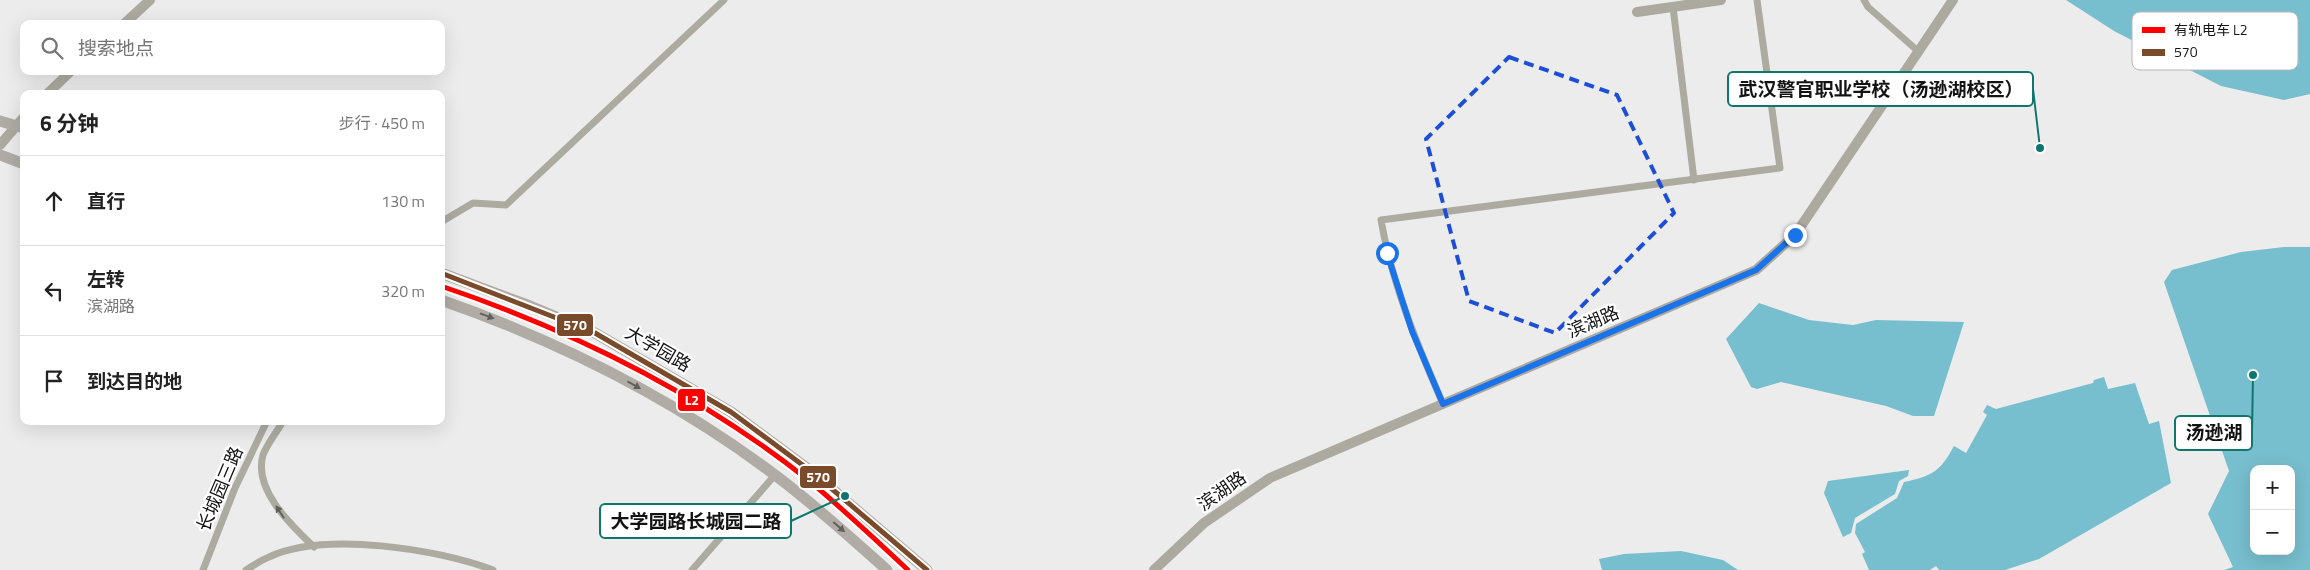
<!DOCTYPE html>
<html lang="zh">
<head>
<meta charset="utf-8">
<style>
	:root { --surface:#fff; --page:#f6f6f6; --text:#222; --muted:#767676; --line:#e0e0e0 }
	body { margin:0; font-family:"Titillium Web","Noto Sans SC",sans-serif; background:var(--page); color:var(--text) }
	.controls { position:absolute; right:15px; bottom:15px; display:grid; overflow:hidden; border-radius:10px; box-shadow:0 5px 20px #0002 }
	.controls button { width:45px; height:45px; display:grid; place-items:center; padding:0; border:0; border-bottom:1px solid var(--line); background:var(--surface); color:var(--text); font:25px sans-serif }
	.stop { position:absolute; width:15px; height:15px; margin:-11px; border:4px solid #1a73e8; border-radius:50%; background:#fff }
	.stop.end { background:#1a73e8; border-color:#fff; box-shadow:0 1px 5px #0008 }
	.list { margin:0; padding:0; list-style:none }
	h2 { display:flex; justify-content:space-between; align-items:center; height:65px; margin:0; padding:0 20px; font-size:21px }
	h2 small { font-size:16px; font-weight:400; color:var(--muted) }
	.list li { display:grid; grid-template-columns:32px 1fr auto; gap:15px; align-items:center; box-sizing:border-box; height:90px; padding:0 20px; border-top:1px solid var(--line) }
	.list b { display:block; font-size:19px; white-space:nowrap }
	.list p { margin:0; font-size:16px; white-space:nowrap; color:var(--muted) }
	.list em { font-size:16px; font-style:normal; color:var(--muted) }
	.icon { flex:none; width:28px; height:28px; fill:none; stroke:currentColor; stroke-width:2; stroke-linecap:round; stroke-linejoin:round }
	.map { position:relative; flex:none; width:2310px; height:570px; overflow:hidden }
	.search { position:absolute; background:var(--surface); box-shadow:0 5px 20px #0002; left:20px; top:20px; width:425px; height:55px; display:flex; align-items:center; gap:12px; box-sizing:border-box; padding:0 18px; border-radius:10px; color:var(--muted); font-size:19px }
	.panel { position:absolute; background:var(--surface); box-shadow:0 5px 20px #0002; left:20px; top:90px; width:425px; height:335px; border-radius:10px }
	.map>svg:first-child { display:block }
	.water { fill:#77bece; fill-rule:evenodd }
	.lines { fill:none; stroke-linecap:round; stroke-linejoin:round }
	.street { stroke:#adaba0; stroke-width:7 }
	.secondary { stroke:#aca99f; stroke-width:10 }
	.primary { stroke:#b0aca5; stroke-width:11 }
	.bus-1-casing { stroke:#fff; stroke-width:9 }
	.bus-1 { stroke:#7a4b2a; stroke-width:5 }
	.tram-1-casing { stroke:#fff; stroke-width:9 }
	.tram-1 { stroke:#f00; stroke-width:5 }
	.oneway { fill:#62605c }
	.oneway2 { fill:#605f5a }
	.route { stroke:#1a73e8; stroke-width:6 }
	.marked { fill:none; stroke:#1d4ed8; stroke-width:4; stroke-dasharray:10 6; stroke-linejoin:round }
	.labels { text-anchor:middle; stroke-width:4.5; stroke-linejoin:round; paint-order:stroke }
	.street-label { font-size:18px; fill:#131314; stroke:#fff }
	.key { fill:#fff; stroke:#b8b8b8; stroke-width:1 }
	.key-label { font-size:14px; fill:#131314 }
	.leader { fill:none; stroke:#0f766e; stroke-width:2 }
	.callout-dot { fill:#0f766e; stroke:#fff; stroke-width:2 }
	.callout { fill:#fff; stroke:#0f766e; stroke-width:2 }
	.callout-label { font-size:19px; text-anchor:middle; font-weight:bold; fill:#131314 }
	.line-badge { stroke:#fff; stroke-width:2 }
	.badge-label { font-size:14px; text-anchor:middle; font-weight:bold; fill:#fff }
</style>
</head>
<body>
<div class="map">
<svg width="2310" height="570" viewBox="0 0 2310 570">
	<rect width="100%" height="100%" fill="#ececec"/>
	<!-- water -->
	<g class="water">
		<polygon points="2066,0 2310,0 2310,94 2284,100 2221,86 2114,31"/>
		<path d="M2284,247H2310V570H2224L2233,567L2208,514L2229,471L2164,282L2172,270L2241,252ZM2254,469H2291V551H2254Z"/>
		<polygon points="1759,303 1809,320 1853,325 1876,320 1964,322 1934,416 1913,416 1886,406 1781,382 1757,389 1751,387 1726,339"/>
		<path d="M2104,377L2108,389L2135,383L2149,424L2159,421L2171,483L2039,559L2005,570H1939L1936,566L1930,570H1869L1862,554L1865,552L1855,533L1856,524L1897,498L1904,482C1932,476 1940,472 1954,446L1966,453L1987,415L1983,412L1987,405L1996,409L2093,383L2094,380Z"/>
		<polygon points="1909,470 1908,476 1899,481 1895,494 1855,518 1851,533 1843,537 1824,493 1828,481"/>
		<polygon points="1681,551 1723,560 1738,570 1602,570 1599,559 1624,554"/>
	</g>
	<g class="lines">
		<!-- street -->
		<g class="street">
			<polyline points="1864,0 1868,7 1919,52"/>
			<polyline points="1673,7 1694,180"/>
			<polyline points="441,222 473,203 506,205 724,0"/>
			<path d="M1443,404C1417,344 1392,284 1381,220L1780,168L1757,0"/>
			<path d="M283,421C277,432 267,444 263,455C253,490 292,526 314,547"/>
			<polyline points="203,570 235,488 267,421"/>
			<path d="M246,570C253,566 261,560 269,557C324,531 438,549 493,570"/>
			<polyline points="692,570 775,475"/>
		</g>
		<!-- secondary -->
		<g class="secondary">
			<polyline points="1637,12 1721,0"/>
			<polyline points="124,24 150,0"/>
			<polyline points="47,94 71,71"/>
			<polyline points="0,145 24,117"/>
			<polyline points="1154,570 1204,523 1270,478 1756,270 1795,235 1953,0"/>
		</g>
		<!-- primary -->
		<g class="primary">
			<polyline points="0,121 24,128"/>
			<polyline points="0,155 24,164"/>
			<polyline points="441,273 530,306 595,333 731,412 812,472 927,570"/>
			<path d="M441,300C561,342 673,398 775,475C814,504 851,538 887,570"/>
		</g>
		<defs>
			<polyline id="bus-1" points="441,273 595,333 731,412 812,472 927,570"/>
		</defs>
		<!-- bus-1 casing -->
		<use href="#bus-1" class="bus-1-casing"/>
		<!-- bus-1 -->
		<use href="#bus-1" class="bus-1"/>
		<defs>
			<path id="tram-1" d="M441,286C574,331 697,392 807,479C842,508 875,539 908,570"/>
		</defs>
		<!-- tram-1 casing -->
		<use href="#tram-1" class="tram-1-casing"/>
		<!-- tram-1 -->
		<use href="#tram-1" class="tram-1"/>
	</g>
	<!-- one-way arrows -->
	<defs><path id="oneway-solid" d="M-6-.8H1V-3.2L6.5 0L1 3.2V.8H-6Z" transform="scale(1.25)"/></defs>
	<g class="oneway">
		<use href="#oneway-solid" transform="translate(487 316) rotate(20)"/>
		<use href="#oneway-solid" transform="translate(634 385) rotate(29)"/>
		<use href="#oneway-solid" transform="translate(839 527) rotate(41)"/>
	</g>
	<use class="oneway2" href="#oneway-solid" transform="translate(280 512) rotate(-123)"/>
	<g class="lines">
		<!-- route -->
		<polyline class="route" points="1387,253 1412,331 1443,404 1756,270 1795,235"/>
	</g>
	<!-- marked area -->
	<path class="marked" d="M1509,57L1617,95L1674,213L1555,333L1469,301L1426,139Z"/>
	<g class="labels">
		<!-- street labels -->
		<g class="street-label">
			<text transform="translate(1593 322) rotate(-23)" y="6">滨湖路</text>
			<text transform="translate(658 349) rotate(30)" y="6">大学园路</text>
			<text transform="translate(220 489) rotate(-67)" y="6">长城园三路</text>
			<text transform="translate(1222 491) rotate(-35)" y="6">滨湖路</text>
		</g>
	</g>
	<!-- legend -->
	<rect x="2132" y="12" width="166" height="58" rx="8" class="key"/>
	<rect x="2142" y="27" width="23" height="6" fill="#f00"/>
	<rect x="2142" y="49" width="23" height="7" fill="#7a4b2a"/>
	<g class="key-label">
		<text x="2174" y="35">有轨电车 L2</text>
		<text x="2174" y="57">570</text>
	</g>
	<!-- callouts -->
	<path class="leader" d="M2040 148L2033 89M2253 375L2252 433M845 496L791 521"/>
	<g class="callout-dot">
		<circle cx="2040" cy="148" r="5"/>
		<circle cx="2253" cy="375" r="5"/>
		<circle cx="845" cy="496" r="5"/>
	</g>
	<g class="callout">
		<rect x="1728" y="72" width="305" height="34" rx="5"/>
		<rect x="2175" y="416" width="77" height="34" rx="5"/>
		<rect x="600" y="504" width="191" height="34" rx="5"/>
	</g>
	<g class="callout-label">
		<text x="1881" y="96">武汉警官职业学校（汤逊湖校区）</text>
		<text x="2214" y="439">汤逊湖</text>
		<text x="696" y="528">大学园路长城园二路</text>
	</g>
	<g class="line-badge">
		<rect x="556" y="313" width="38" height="24" rx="5" fill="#7a4b2a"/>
		<rect x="677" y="388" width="29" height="24" rx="5" fill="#f00"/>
		<rect x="799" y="465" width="38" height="24" rx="5" fill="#7a4b2a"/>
	</g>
	<g class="badge-label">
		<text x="575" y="330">570</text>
		<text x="692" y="405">L2</text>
		<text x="818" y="482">570</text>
	</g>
</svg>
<div class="controls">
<button>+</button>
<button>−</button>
</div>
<div class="stop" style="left:1387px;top:253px"></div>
<div class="stop end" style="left:1795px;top:235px"></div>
<div class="search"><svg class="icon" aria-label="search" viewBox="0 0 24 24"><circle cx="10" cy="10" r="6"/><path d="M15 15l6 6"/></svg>搜索地点</div>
<section class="panel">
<h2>6 分钟<small>步行 · 450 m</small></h2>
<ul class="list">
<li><svg class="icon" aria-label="ahead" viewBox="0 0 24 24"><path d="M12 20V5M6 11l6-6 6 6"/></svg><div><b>直行</b></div><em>130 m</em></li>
<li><svg class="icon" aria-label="left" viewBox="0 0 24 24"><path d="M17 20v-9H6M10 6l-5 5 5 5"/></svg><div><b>左转</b><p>滨湖路</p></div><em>320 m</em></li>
<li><svg class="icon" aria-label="arrive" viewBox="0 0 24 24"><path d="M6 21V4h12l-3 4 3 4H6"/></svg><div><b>到达目的地</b></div></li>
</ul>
</section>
</div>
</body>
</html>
